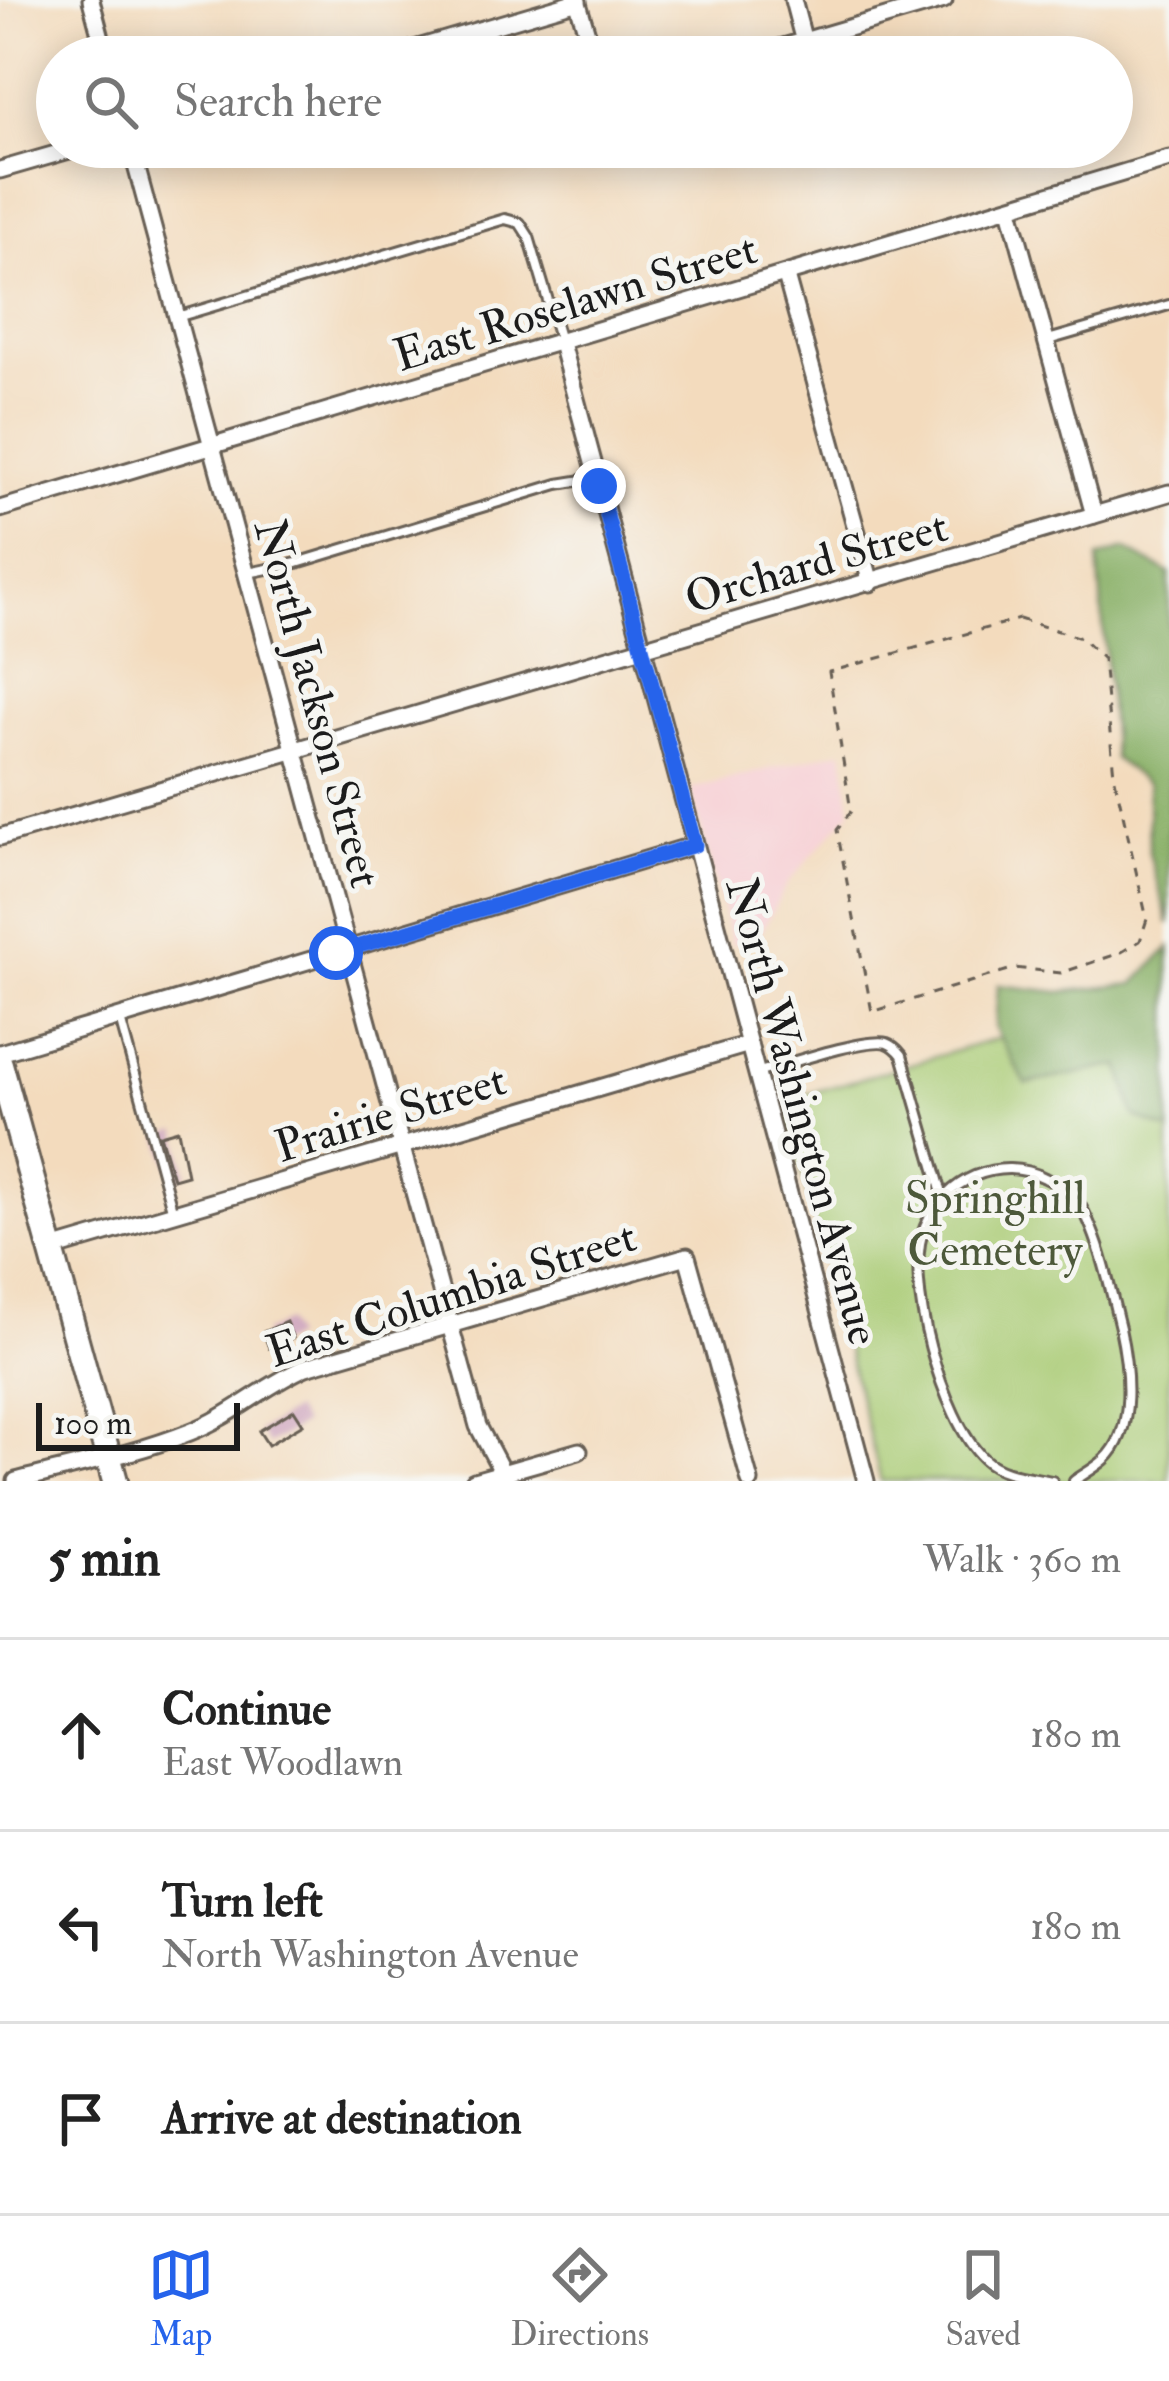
<!DOCTYPE html>
<html lang="en">
<head>
<meta charset="utf-8">
<style>
	:root { --surface:#fff; --page:#f6f6f6; --text:#222; --muted:#767676; --line:#e0e0e0; --accent:#2563eb }
	body { margin:0; font-family:"IM FELL Double Pica",serif; background:var(--page); color:var(--text) }
	.scale { position:absolute; left:36px; bottom:30px; width:204px; box-sizing:border-box; padding-left:12px; border:6px solid #1c1c1c; border-top:0; font-size:33px; line-height:42px; white-space:nowrap; color:#1c1c1c; -webkit-text-stroke:9px #f6f6f2; paint-order:stroke }
	.stop { position:absolute; width:36px; height:36px; margin:-27px; border:9px solid #2563eb; border-radius:50%; background:#fff }
	.stop.end { background:#2563eb; border-color:#fff; box-shadow:0 3px 12px #0008 }
	.list { margin:0; padding:0; list-style:none }
	h2 { display:flex; justify-content:space-between; align-items:center; height:156px; margin:0; padding:0 48px; font-size:51px }
	h2 small { font-size:39px; font-weight:400; color:var(--muted) }
	.list li { display:grid; grid-template-columns:78px 1fr auto; gap:36px; align-items:center; box-sizing:border-box; height:192px; padding:0 48px; border-top:3px solid var(--line) }
	.list b { display:block; font-size:45px; white-space:nowrap }
	.list p { margin:0; font-size:39px; white-space:nowrap; color:var(--muted) }
	.list em { font-size:39px; font-style:normal; color:var(--muted) }
	.icon { flex:none; width:66px; height:66px; fill:none; stroke:currentColor; stroke-width:2; stroke-linecap:round; stroke-linejoin:round }
	.map { position:relative; flex:none; width:1169px; height:1481px; overflow:hidden }
	.search { position:absolute; background:var(--surface); box-shadow:0 6px 30px #0003; left:36px; right:36px; top:36px; height:132px; display:flex; align-items:center; gap:30px; box-sizing:border-box; padding:0 42px; border-radius:66px; color:var(--muted); font-size:45px }
	.sheet { height:732px; background:var(--surface) }
	nav { display:flex; justify-content:space-around; align-items:center; box-sizing:border-box; height:168px; border-top:3px solid var(--line); background:var(--surface); font-size:33px; color:var(--muted) }
	nav a { display:grid; justify-items:center; gap:6px }
	nav .on { color:var(--accent) }
	.map>svg:first-child { display:block }
	.built { fill:#f7cfd4 }
	.green { fill:#a8ca72; stroke:#627347; stroke-width:3 }
	.forest { fill:#86ae64; stroke:#516540; stroke-width:3 }
	.building { fill:#cda2bb }
	.lines { fill:none; stroke-linecap:round; stroke-linejoin:round }
	.service-casing { stroke:#675f54; stroke-width:14 }
	.minor-casing { stroke:#675f54; stroke-width:21 }
	.primary-casing { stroke:#675f54; stroke-width:30 }
	.path { stroke:#675f54; stroke-width:3; stroke-dasharray:9 9; stroke-linecap:butt }
	.service { stroke:#fff; stroke-width:8 }
	.minor { stroke:#fff; stroke-width:15 }
	.primary { stroke:#fff; stroke-width:24 }
	.route { stroke:#2563eb; stroke-width:15 }
	.labels { text-anchor:middle; stroke-width:10; stroke-linejoin:round; paint-order:stroke }
	.street-label { font-size:45px; fill:#1c1c1c; stroke:#f6f6f2 }
	.park-label { font-size:45px; fill:#4d593a; stroke:#f6f6f2 }
</style>
</head>
<body>
<div class="map">
<svg width="1169" height="1481" viewBox="0 0 1169 1481">
	<rect width="100%" height="100%" fill="#f6f6f2"/>
	<filter id="ink" filterUnits="userSpaceOnUse"><feTurbulence type="fractalNoise" baseFrequency=".00833" numOctaves="2"/><feDisplacementMap in="SourceGraphic" scale="24" xChannelSelector="R" yChannelSelector="G"/><feConvolveMatrix kernelMatrix="1 2 1 2 8 2 1 2 1" color-interpolation-filters="sRGB"/></filter>
	<filter id="wash" filterUnits="userSpaceOnUse"><feTurbulence type="fractalNoise" baseFrequency=".004" numOctaves="4" result="noise"/><feDisplacementMap in="SourceGraphic" scale="48" xChannelSelector="R" yChannelSelector="G"/><feGaussianBlur stdDeviation="2.7" result="paint"/><feColorMatrix in="noise" values="0 0 0 0 0 0 0 0 0 0 0 0 0 0 0 0 0 1.4 0 .05"/><feComposite in="paint" operator="in"/></filter>
	<g filter="url(#wash)">
		<rect width="100%" height="100%" fill="#f3dbbd"/>
		<!-- built -->
		<polygon class="built" points="843,750 851,811 787,884 758,938 732,945 691,789"/>
		<!-- green -->
		<polygon class="green" points="1169,989 1169,1481 881,1481 783,1101"/>
		<!-- forest -->
		<g class="forest">
			<polygon points="1125,549 1169,573 1169,924 1149,853 1148,784 1113,758 1098,558"/>
			<polygon points="1169,948 1169,1131 1135,1117 1120,1065 1026,1084 995,1029 998,985 1060,992 1134,984"/>
		</g>
		<g id="blocks">
			<!-- building -->
			<g class="building">
				<polygon points="178,1130 187,1175 173,1179 160,1135"/>
				<polygon points="286,1322 293,1338 269,1348 263,1332"/>
				<polygon points="294,1410 303,1424 268,1445 259,1431"/>
			</g>
		</g>
	</g>
	<g filter="url(#ink)">
		<use href="#blocks" fill-opacity="0" stroke="#675f54" stroke-width="3"/>
		<g class="lines">
			<defs>
				<g id="service">
					<polyline points="177,317 505,219 520,223 529,237 560,341"/>
					<polyline points="1048,340 1169,305"/>
					<polyline points="248,573 297,563 558,484 583,480 597,485"/>
					<polyline points="120,1019 173,1213"/>
					<path d="M756,1073C781,1066 866,1037 887,1043C893,1045 898,1050 902,1055L943,1197"/>
					<path d="M1052,1481C1029,1476 1001,1475 984,1459C943,1421 902,1278 925,1226C945,1180 999,1154 1045,1178C1052,1182 1064,1186 1070,1191C1096,1218 1111,1292 1120,1328C1128,1365 1137,1431 1104,1460C1095,1468 1084,1474 1074,1481"/>
				</g>
				<g id="minor">
					<polyline points="91,0 106,57"/>
					<polyline points="577,0 594,57"/>
					<polyline points="793,0 804,42"/>
					<polyline points="387,57 578,1"/>
					<polyline points="749,57 944,0"/>
					<polyline points="131,147 450,1325 478,1426 507,1481"/>
					<polyline points="0,170 80,147"/>
					<polyline points="1010,209 1094,515"/>
					<polyline points="786,276 871,583"/>
					<polyline points="561,343 866,1481"/>
					<polyline points="0,509 1169,159"/>
					<polyline points="0,837 1169,493"/>
					<polyline points="0,1053 695,845"/>
					<polyline points="52,1249 749,1044"/>
					<path d="M16,1481C73,1466 135,1454 190,1432C232,1416 265,1385 306,1367L687,1256L750,1481"/>
					<polyline points="474,1481 579,1451"/>
				</g>
				<polyline id="primary" points="0,1064 115,1481"/>
			</defs>
			<!-- service casing -->
			<use href="#service" class="service-casing"/>
			<!-- minor casing -->
			<use href="#minor" class="minor-casing"/>
			<!-- primary casing -->
			<use href="#primary" class="primary-casing"/>
			<!-- path -->
			<polygon class="path" points="1019,619 1081,638 1103,659 1114,775 1147,919 1140,941 1120,953 1061,973 1015,968 872,1012 837,830 851,811 829,672"/>
			<!-- service -->
			<use href="#service" class="service"/>
			<!-- minor -->
			<use href="#minor" class="minor"/>
			<!-- primary -->
			<use href="#primary" class="primary"/>
		</g>
	</g>
	<g class="lines" filter="url(#ink)">
		<!-- route -->
		<polyline class="route" points="336,953 695,845 599,486"/>
	</g>
	<g class="labels">
		<!-- street labels -->
		<g class="street-label">
			<text transform="translate(575 301) rotate(-17)" y="16">East Roselawn Street</text>
			<text transform="translate(816 561) rotate(-16)" y="16">Orchard Street</text>
			<text transform="translate(319 703) rotate(75)" y="16">North Jackson Street</text>
			<text transform="translate(804 1111) rotate(75)" y="16">North Washington Avenue</text>
			<text transform="translate(390 1112) rotate(-17)" y="16">Prairie Street</text>
			<text transform="translate(451 1293) rotate(-18)" y="16">East Columbia Street</text>
		</g>
		<!-- park labels -->
		<g class="park-label">
			<text x="995" y="1213">Springhill<tspan x="995" dy="52">Cemetery</tspan></text>
		</g>
	</g>
</svg>
<div class="scale">100 m</div>
<div class="stop" style="left:336px;top:953px"></div>
<div class="stop end" style="left:599px;top:486px"></div>
<div class="search"><svg class="icon" aria-label="search" viewBox="0 0 24 24"><circle cx="10" cy="10" r="6"/><path d="M15 15l6 6"/></svg>Search here</div>
</div>
<section class="sheet">
<h2>5 min<small>Walk · 360 m</small></h2>
<ul class="list">
<li><svg class="icon" aria-label="ahead" viewBox="0 0 24 24"><path d="M12 20V5M6 11l6-6 6 6"/></svg><div><b>Continue</b><p>East Woodlawn</p></div><em>180 m</em></li>
<li><svg class="icon" aria-label="left" viewBox="0 0 24 24"><path d="M17 20v-9H6M10 6l-5 5 5 5"/></svg><div><b>Turn left</b><p>North Washington Avenue</p></div><em>180 m</em></li>
<li><svg class="icon" aria-label="arrive" viewBox="0 0 24 24"><path d="M6 21V4h12l-3 4 3 4H6"/></svg><div><b>Arrive at destination</b></div></li>
</ul>
</section>
<nav>
<a class="on"><svg class="icon" aria-label="map" viewBox="0 0 24 24"><path d="M3 6l6-2 6 2 6-2v14l-6 2-6-2-6 2zM9 4v14M15 6v14"/></svg>Map</a>
<a><svg class="icon" aria-label="directions" viewBox="0 0 24 24"><path d="M12 3l9 9-9 9-9-9zM9 14v-3h6M13 9l2 2-2 2"/></svg>Directions</a>
<a><svg class="icon" aria-label="saved" viewBox="0 0 24 24"><path d="M7 4h10v16l-5-4-5 4z"/></svg>Saved</a>
</nav>
</body>
</html>
